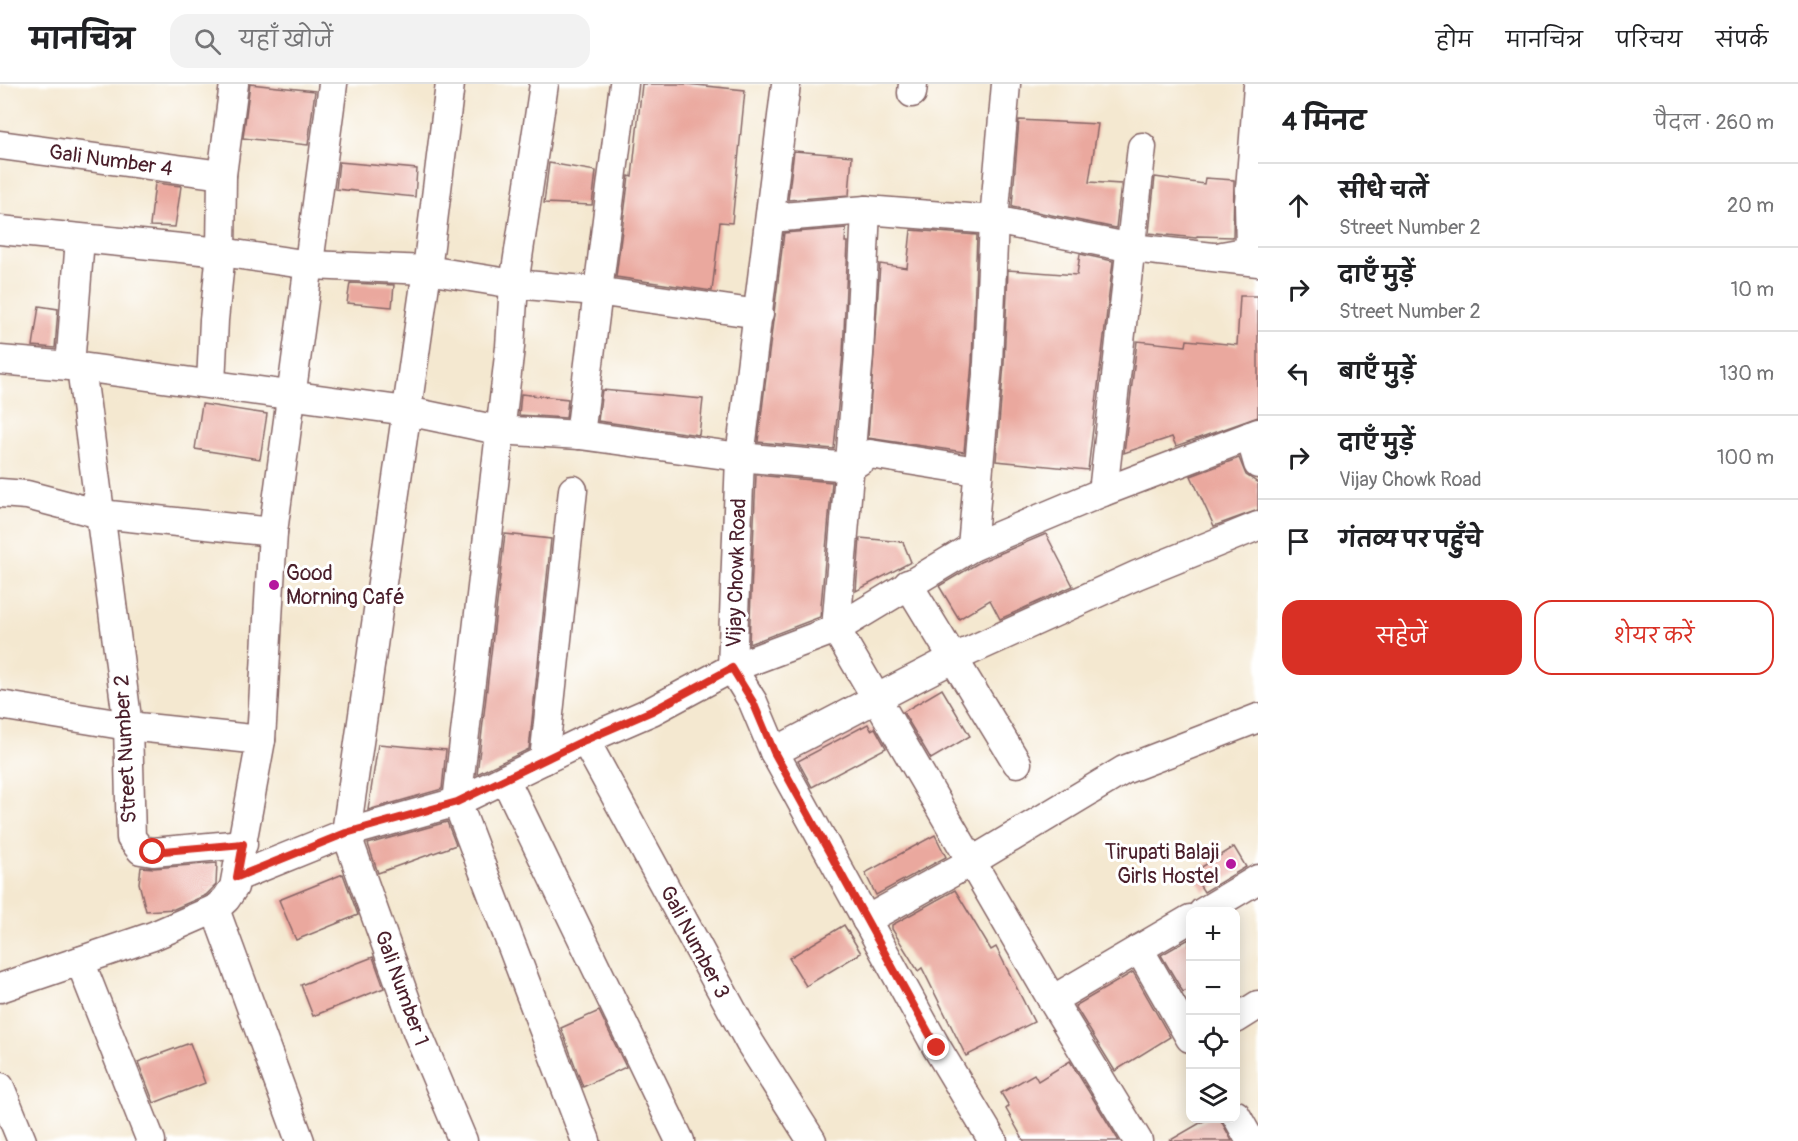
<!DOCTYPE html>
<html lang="hi">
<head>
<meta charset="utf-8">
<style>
	:root { --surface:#fff; --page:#f2f2f2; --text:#202124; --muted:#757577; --line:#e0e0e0; --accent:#d93025 }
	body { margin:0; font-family:Pangolin,"Playpen Sans Deva",sans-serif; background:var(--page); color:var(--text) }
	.controls { position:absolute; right:18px; bottom:18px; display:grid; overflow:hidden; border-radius:12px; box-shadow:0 3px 15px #0003 }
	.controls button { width:54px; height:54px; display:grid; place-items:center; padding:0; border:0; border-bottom:2px solid var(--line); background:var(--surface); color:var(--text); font:30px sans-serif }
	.stop { position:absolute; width:18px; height:18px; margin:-14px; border:4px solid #d93025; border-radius:50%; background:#fff }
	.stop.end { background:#d93025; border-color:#fff; box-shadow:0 2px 6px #0008 }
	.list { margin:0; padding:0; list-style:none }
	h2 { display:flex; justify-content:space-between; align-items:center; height:78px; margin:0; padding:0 24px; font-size:26px }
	h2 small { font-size:20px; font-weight:400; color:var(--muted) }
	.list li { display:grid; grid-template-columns:39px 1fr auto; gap:18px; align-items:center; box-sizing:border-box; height:84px; padding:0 24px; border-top:2px solid var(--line) }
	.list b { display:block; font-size:22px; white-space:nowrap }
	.list p { margin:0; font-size:20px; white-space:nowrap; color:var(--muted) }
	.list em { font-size:20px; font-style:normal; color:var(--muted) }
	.actions { display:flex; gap:12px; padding:18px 24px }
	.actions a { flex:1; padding:14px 0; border:2px solid var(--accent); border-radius:18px; text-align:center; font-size:21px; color:var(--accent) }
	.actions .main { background:var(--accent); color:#fff }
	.icon { flex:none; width:33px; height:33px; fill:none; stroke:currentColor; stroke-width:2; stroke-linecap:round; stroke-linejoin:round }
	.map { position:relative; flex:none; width:1258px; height:1057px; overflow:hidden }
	header { display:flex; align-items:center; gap:36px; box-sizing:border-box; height:84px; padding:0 30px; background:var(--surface); border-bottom:2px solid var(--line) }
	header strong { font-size:28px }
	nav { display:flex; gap:33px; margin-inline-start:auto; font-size:21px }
	.search { width:420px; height:54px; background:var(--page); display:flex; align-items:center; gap:15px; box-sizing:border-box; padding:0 21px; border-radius:18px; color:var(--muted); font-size:22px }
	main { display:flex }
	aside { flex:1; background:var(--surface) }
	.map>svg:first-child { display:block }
	.building { fill:#eaa89e }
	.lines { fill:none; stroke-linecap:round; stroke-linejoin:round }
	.minor-casing { stroke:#866565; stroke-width:31 }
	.minor { stroke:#fff; stroke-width:28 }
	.route { stroke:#d93025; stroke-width:8 }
	.poi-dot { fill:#b5179e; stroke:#fff; stroke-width:2 }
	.labels { text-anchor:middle; stroke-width:6; stroke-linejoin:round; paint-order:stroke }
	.street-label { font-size:21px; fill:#4a1f2b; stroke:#fff }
	.poi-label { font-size:21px; fill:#4a1f2b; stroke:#fff; text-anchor:start }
</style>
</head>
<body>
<header>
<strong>मानचित्र</strong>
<div class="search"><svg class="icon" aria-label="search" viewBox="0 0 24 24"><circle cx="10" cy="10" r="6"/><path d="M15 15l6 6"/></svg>यहाँ खोजें</div>
<nav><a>होम</a><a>मानचित्र</a><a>परिचय</a><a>संपर्क</a></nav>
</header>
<main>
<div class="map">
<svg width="1258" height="1057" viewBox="0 0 1258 1057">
	<rect width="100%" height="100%" fill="#fff"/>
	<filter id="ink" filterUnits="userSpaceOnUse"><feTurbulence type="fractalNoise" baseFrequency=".0167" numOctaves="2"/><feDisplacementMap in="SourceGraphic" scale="12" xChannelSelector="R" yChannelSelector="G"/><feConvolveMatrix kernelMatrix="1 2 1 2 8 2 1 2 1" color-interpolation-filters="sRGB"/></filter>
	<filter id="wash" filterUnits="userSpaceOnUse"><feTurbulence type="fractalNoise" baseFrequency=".008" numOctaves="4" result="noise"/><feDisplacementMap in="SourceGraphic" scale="24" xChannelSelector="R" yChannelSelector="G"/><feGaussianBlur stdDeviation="1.35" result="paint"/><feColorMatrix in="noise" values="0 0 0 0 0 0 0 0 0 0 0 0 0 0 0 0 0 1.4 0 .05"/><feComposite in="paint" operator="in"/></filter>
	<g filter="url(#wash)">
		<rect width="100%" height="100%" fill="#f4e8d0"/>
		<g id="blocks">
			<!-- building -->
			<g class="building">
				<polygon points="250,0 315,7 308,61 243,54"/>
				<polygon points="642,0 686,0 745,6 732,139 720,138 712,207 616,193 629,92 632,93"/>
				<polygon points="1019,36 1098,40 1089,98 1121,100 1116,144 1012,123"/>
				<polygon points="794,67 852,72 849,111 788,116"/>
				<polygon points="339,78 417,85 415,113 336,105"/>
				<polygon points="549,79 596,87 592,121 544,119"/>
				<polygon points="1155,93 1204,100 1205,94 1234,96 1233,153 1197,152 1196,154 1149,149"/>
				<polygon points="155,99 181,102 175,143 150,142"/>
				<polygon points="846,144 845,158 848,158 843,269 834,365 758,358 784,149"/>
				<polygon points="911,146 977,151 972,278 964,368 868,354 880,180 907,184"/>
				<polygon points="1080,170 1113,177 1088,386 996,377 1004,280 1008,186 1077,191"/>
				<polygon points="350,199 394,201 392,223 347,219"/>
				<polygon points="1240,212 1258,212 1258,333 1176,362 1172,353 1124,369 1137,257 1186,262 1187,256 1237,261"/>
				<polygon points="39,222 58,225 55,264 33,262"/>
				<polygon points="602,306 703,315 699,351 598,337"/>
				<polygon points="521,310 568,315 566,334 519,331"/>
				<polygon points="202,320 267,330 260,375 195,365"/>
				<polygon points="1239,374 1246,391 1258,399 1258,426 1214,442 1191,392"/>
				<polygon points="756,391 832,398 820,533 749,560"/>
				<polygon points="505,450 551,455 529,665 477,690"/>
				<polygon points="1046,450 1073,502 1000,535 990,516 959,535 939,502 980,478"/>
				<polygon points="860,454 903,458 911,478 856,507"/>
				<polygon points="942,605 970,652 931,675 903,628"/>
				<polygon points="868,640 871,646 875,644 886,664 812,703 798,677"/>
				<polygon points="378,660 446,666 442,705 368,726"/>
				<polygon points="447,738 456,761 378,789 368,760"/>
				<polygon points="935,751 946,773 876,811 865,789"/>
				<polygon points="1234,763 1246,783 1204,808 1192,789"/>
				<polygon points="217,779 216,801 206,811 174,825 146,827 139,799 141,783 154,784"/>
				<polygon points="343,790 358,831 296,856 279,816"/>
				<polygon points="955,806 991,866 996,863 1034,938 966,972 922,884 918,887 892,845 892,841"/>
				<polygon points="844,841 861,869 806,902 789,874"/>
				<polygon points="1189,855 1191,904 1183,908 1161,871"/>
				<polygon points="373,873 384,904 313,932 301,901"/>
				<polygon points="1133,888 1170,953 1115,987 1075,922"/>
				<polygon points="599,927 626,983 583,1003 561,944"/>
				<polygon points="190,959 205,999 154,1019 138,978"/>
				<polygon points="1070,977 1119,1057 1024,1057 1006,1025 1009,1022 1001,1009 1034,990 1038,997"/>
				<polygon points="1207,1035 1220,1035 1232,1057 1169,1057"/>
			</g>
		</g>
	</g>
	<g filter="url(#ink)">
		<use href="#blocks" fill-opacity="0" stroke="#866565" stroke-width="1.5"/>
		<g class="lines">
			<defs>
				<g id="minor">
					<polyline points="450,0 427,186 346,749 418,950 463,1057"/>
					<polyline points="544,0 514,200 510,263 457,718 586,1057"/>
					<polyline points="786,0 740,373 732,584 753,618 774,668 937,964 993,1057"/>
					<polyline points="912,9 913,0"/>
					<polyline points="0,61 222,91"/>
					<polyline points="866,126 859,270 836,545 1052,916"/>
					<polyline points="770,134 866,126 994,136 1132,164 1258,178"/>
					<polyline points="0,146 221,168 310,181 427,186 514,200 596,207 759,230"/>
					<polyline points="1222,172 1250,167 1249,118 1258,2"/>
					<polyline points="0,276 81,283 407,327 498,346 580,351 740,373 850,383 870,370 977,387"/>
					<polyline points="70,282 80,155"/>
					<polyline points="81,283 128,642 131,754 141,766 153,768 243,760"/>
					<polyline points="211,300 214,236 221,168 222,91 234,0"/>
					<polyline points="580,351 624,0"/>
					<polyline points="1250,352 1258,380"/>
					<polyline points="1103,408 1142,63"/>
					<polyline points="0,409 27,411 100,430 273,448"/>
					<polyline points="972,463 988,279 994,136 1006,0"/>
					<polyline points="908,500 1017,679"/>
					<polyline points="0,621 128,642 261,656"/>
					<polyline points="585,656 750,959 812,1057"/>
					<polyline points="774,668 954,574 1137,491 1258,442"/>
					<polyline points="544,676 573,406"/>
					<polyline points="505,695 680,1057"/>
					<polyline points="237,793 346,749 457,718 585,656 652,627 732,584 836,545 972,463 1103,408 1258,349"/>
					<polyline points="215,825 300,1057"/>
					<polyline points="1203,828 1258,795"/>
					<polyline points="866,836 971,778 1124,686 1258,634"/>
					<polyline points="1139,865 1190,954"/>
					<polyline points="80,877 151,1057"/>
					<polyline points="0,904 153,852 215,825 226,815 234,803 261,656 273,448 333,0"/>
					<polyline points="1236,935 1258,921"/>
					<polyline points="0,1003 22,1057"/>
					<polyline points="1236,1031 1250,1056"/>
					<polyline points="1138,1057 1052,916 1190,835"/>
				</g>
			</defs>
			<!-- minor casing -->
			<use href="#minor" class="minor-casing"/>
			<!-- minor -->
			<use href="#minor" class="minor"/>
		</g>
	</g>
	<g class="lines" filter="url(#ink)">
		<!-- route -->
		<polyline class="route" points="153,768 243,760 237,793 346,749 457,718 585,656 652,627 732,584 753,618 774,668 937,964"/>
	</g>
	<!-- markers -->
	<g class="poi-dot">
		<circle cx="274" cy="501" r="6"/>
		<circle cx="1231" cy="780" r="6"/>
	</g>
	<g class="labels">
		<!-- street labels -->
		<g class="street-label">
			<text transform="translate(111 76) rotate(8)" y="7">Gali Number 4</text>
			<text transform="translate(736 489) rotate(-88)" y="7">Vijay Chowk Road</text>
			<text transform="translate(125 665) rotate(-93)" y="7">Street Number 2</text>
			<text transform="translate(695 858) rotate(62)" y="7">Gali Number 3</text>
			<text transform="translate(402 904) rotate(70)" y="7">Gali Number 1</text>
		</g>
		<!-- poi labels -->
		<g class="poi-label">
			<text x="286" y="496">Good<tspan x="286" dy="24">Morning Café</tspan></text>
			<text x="1219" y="775" text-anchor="end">Tirupati Balaji<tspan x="1219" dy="24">Girls Hostel</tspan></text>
		</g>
	</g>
</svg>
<div class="controls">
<button>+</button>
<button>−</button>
<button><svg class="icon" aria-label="locate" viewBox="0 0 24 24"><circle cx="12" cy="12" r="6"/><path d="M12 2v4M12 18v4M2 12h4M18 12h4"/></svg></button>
<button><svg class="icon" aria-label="layers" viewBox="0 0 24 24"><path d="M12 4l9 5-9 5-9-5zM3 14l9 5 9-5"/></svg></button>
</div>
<div class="stop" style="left:153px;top:768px"></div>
<div class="stop end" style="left:937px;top:964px"></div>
</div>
<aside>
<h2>4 मिनट<small>पैदल · 260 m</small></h2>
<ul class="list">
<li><svg class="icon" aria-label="ahead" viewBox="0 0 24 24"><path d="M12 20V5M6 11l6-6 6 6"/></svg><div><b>सीधे चलें</b><p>Street Number 2</p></div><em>20 m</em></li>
<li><svg class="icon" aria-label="right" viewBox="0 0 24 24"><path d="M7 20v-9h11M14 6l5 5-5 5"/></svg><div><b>दाएँ मुड़ें</b><p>Street Number 2</p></div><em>10 m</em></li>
<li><svg class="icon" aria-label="left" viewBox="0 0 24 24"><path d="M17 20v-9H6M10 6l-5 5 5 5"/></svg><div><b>बाएँ मुड़ें</b></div><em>130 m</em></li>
<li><svg class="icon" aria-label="right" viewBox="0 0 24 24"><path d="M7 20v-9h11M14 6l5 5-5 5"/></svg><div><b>दाएँ मुड़ें</b><p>Vijay Chowk Road</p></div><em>100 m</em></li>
<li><svg class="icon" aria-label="arrive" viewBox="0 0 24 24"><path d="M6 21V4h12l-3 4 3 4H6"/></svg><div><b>गंतव्य पर पहुँचे</b></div></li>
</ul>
<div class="actions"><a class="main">सहेजें</a><a>शेयर करें</a></div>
</aside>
</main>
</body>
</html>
